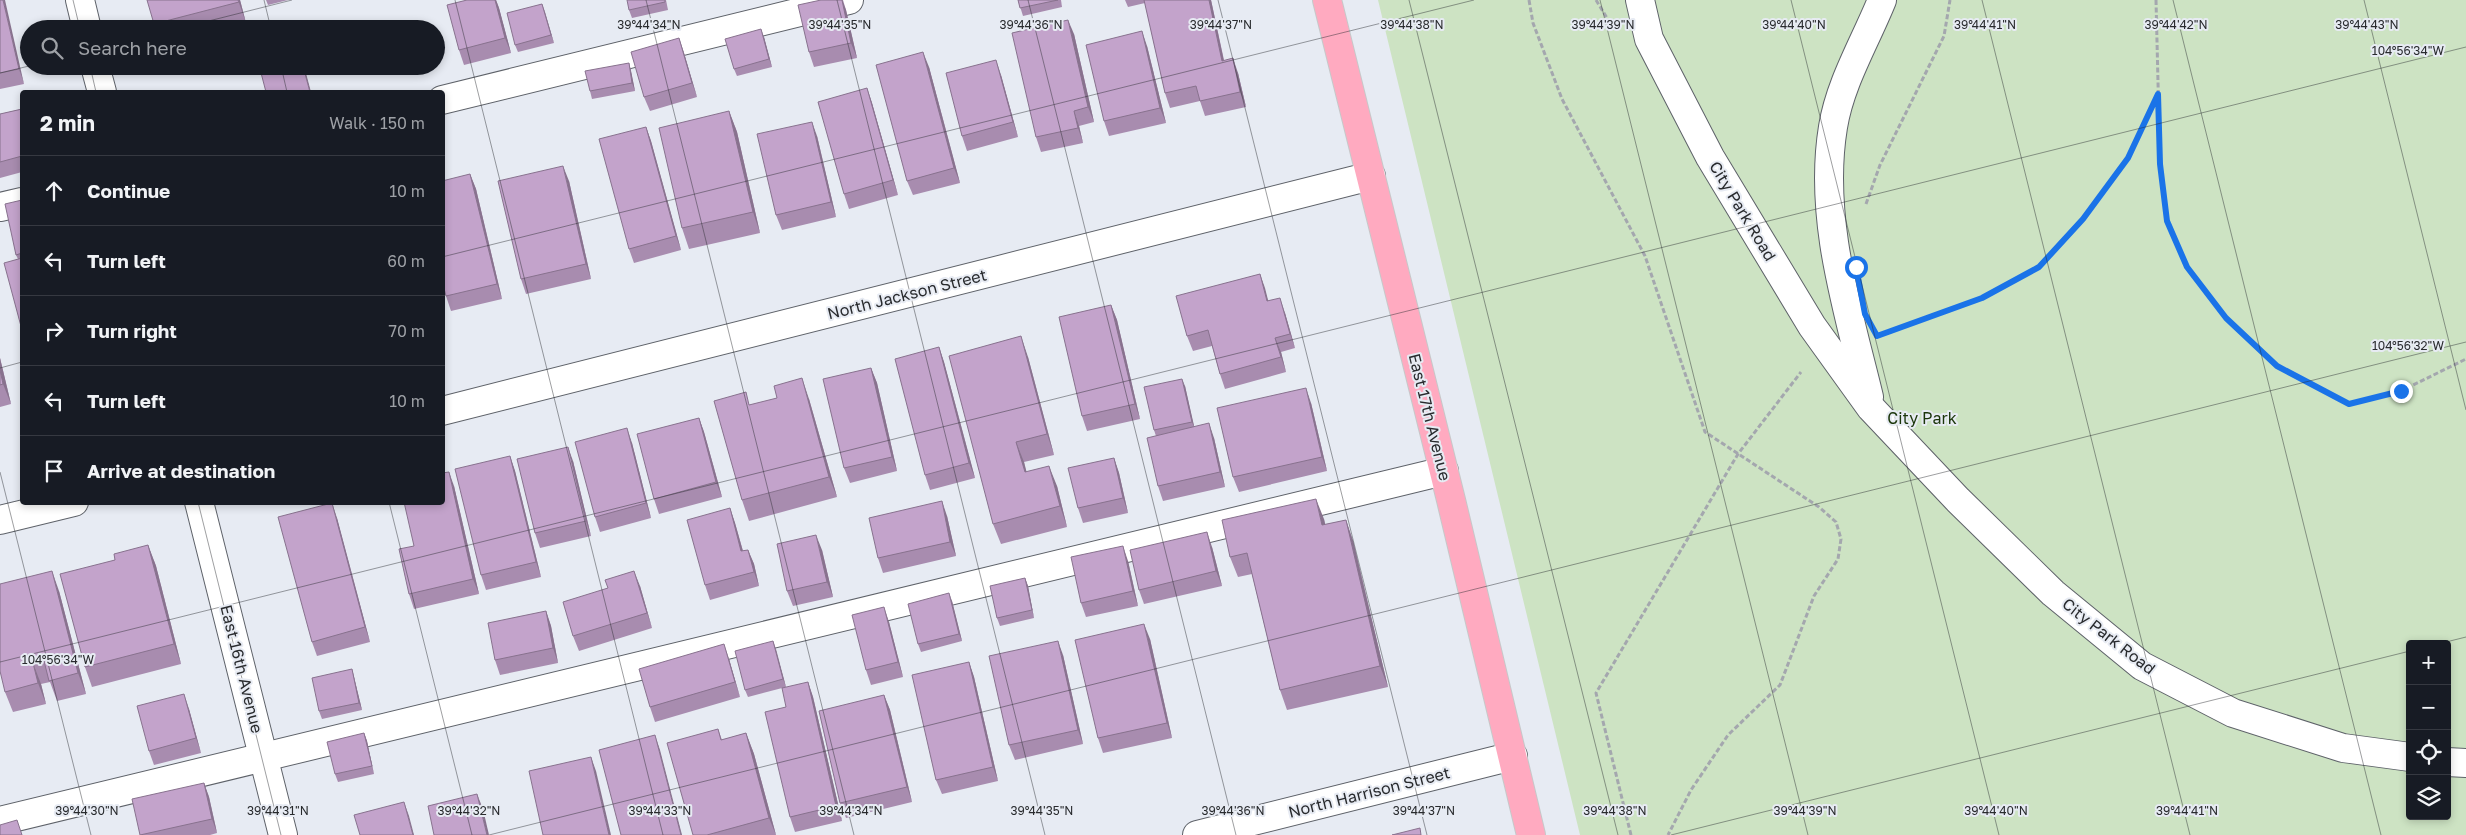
<!DOCTYPE html>
<html lang="en">
<head>
<meta charset="utf-8">
<style>
	:root { --surface:#171b24; --page:#242831; --text:#f1f3f6; --muted:#9ea1a6; --line:#363941 }
	body { margin:0; font-family:"Golos Text",sans-serif; background:var(--page); color:var(--text) }
	.controls { position:absolute; right:15px; bottom:15px; display:grid; overflow:hidden; border-radius:5px; box-shadow:0 2px 8px #0003 }
	.controls button { width:45px; height:45px; display:grid; place-items:center; padding:0; border:0; border-bottom:1px solid var(--line); background:var(--surface); color:var(--text); font:25px sans-serif }
	.stop { position:absolute; width:15px; height:15px; margin:-11px; border:4px solid #1a73e8; border-radius:50%; background:#fff }
	.stop.end { background:#1a73e8; border-color:#fff; box-shadow:0 1px 5px #0008 }
	.list { margin:0; padding:0; list-style:none }
	h2 { display:flex; justify-content:space-between; align-items:center; height:65px; margin:0; padding:0 20px; font-size:21px }
	h2 small { font-size:16px; font-weight:400; color:var(--muted) }
	.list li { display:grid; grid-template-columns:32px 1fr auto; gap:15px; align-items:center; box-sizing:border-box; height:70px; padding:0 20px; border-top:1px solid var(--line) }
	.list b { display:block; font-size:19px; white-space:nowrap }
	.list em { font-size:16px; font-style:normal; color:var(--muted) }
	.icon { flex:none; width:28px; height:28px; fill:none; stroke:currentColor; stroke-width:2; stroke-linecap:round; stroke-linejoin:round }
	.map { position:relative; flex:none; width:2466px; height:835px; overflow:hidden }
	.search { position:absolute; background:var(--surface); box-shadow:0 2px 8px #0003; left:20px; top:20px; width:425px; height:55px; display:flex; align-items:center; gap:12px; box-sizing:border-box; padding:0 18px; border-radius:28px; color:var(--muted); font-size:19px }
	.panel { position:absolute; background:var(--surface); box-shadow:0 2px 8px #0003; left:20px; top:90px; width:425px; height:415px; border-radius:5px }
	.map>svg:first-child { display:block }
	.green { fill:#cde3c3; fill-rule:evenodd }
	.lines { fill:none; stroke-linecap:round; stroke-linejoin:round }
	.minor-casing { stroke:#5e6269; stroke-width:30 }
	.major-casing { stroke:#c7c8c9; stroke-width:30 }
	.path { stroke:#a4a7ae; stroke-width:3; stroke-dasharray:5 2.5; stroke-linecap:butt }
	.minor { stroke:#fff; stroke-width:28 }
	.major { stroke:#ffaac0; stroke-width:28 }
	.wall { fill:#a88caf }
	.shaded-wall { fill:#88728e }
	.building { fill:#c3a3cb; stroke:#88728e }
	.route { stroke:#1a73e8; stroke-width:6 }
	.ticks { fill:none; stroke:#292b2e; stroke-width:1; stroke-opacity:0.45 }
	.labels { text-anchor:middle; stroke-width:4; stroke-linejoin:round; paint-order:stroke }
	.street-label { font-size:16px; fill:#292b2e; stroke:#e7ebf3 }
	.park-label { font-size:16px; fill:#1b360a; stroke:#e7ebf3 }
	.ticks-label { font-size:12px; text-anchor:middle; fill:#292b2e; stroke:#e7ebf3; stroke-width:4; stroke-linejoin:round; paint-order:stroke }
</style>
</head>
<body>
<div class="map">
<svg width="2466" height="835" viewBox="0 0 2466 835">
	<rect width="100%" height="100%" fill="#e7ebf3"/>
	<!-- green -->
	<path class="green" d="M1378,0H2466V835H1580ZM2410,644H2447V816H2410Z"/>
	<g class="lines">
		<defs>
			<g id="minor">
				<polyline points="80,0 87,29"/>
				<polyline points="1640,0 1649,39 1710,157 1812,326 1871,408 1958,500 2053,593 2142,666 2233,713 2343,748 2410,757"/>
				<polyline points="95,66 102,92"/>
				<polyline points="442,100 849,0"/>
				<polyline points="0,207 22,202"/>
				<path d="M1869,397C1848,310 1818,218 1833,127C1840,83 1865,42 1882,0"/>
				<polyline points="442,411 1371,176"/>
				<polyline points="199,502 283,835"/>
				<polyline points="0,520 74,502"/>
				<polyline points="2447,762 2466,763"/>
				<polyline points="0,821 1444,471"/>
				<polyline points="1197,835 1513,756"/>
			</g>
			<polyline id="major" points="1327,0 1451,500 1531,835"/>
		</defs>
		<!-- minor casing -->
		<use href="#minor" class="minor-casing"/>
		<!-- major casing -->
		<use href="#major" class="major-casing"/>
		<!-- path -->
		<g class="path">
			<polyline points="1529,0 1533,23 1562,99 1645,256 1705,432 1819,507 1836,522 1841,539 1838,559 1814,596 1780,685 1728,735 1691,790 1668,835"/>
			<polyline points="1596,0 1607,18"/>
			<polyline points="2156,0 2160,164 2167,221 2187,267 2225,318 2277,367 2349,404 2401,391 2466,359"/>
			<polyline points="1866,204 1880,165 1944,36 1950,0"/>
			<polyline points="1887,333 1982,298 2039,267 2083,219 2128,158 2157,95"/>
			<polyline points="1631,835 1596,693 1738,454 1801,372"/>
		</g>
		<!-- minor -->
		<use href="#minor" class="minor"/>
		<!-- major -->
		<use href="#major" class="major"/>
	</g>
	<!-- wall -->
	<g class="wall">
		<polygon points="0,0 24,84 0,89"/>
		<polygon points="240,0 246,23 223,29 155,29 154,24"/>
		<polygon points="266,0 288,0 268,5"/>
		<polygon points="467,0 496,0 499,8 511,53 464,65 459,50"/>
		<polygon points="666,0 668,10 632,18 629,10"/>
		<polygon points="821,0 843,0 846,10 857,58 814,67 809,52"/>
		<polygon points="1018,0 1061,0 1062,7 1023,16"/>
		<polygon points="1125,0 1211,0 1224,60 1238,73 1246,107 1205,116 1200,101 1170,108 1165,93 1145,3 1128,7"/>
		<polygon points="542,4 554,43 518,52 515,45"/>
		<polygon points="1074,34 1094,122 1079,126 1083,143 1041,152 1036,137"/>
		<polygon points="764,37 772,67 737,76 734,69"/>
		<polygon points="679,38 684,53 697,97 650,111 644,97"/>
		<polygon points="1147,46 1166,123 1109,136 1104,121"/>
		<polygon points="629,63 631,71 635,91 592,99 590,91"/>
		<polygon points="929,67 960,183 913,195 907,181"/>
		<polygon points="1001,75 1018,137 967,151 962,136"/>
		<polygon points="867,88 872,103 898,195 849,209 844,194"/>
		<polygon points="22,109 22,172 0,178 0,114"/>
		<polygon points="729,111 737,132 760,233 689,249 682,228"/>
		<polygon points="646,127 651,141 681,250 634,263 629,249"/>
		<polygon points="817,136 836,217 782,230 776,215"/>
		<polygon points="470,174 476,189 502,299 451,311 446,296"/>
		<polygon points="569,181 591,279 526,294 521,279"/>
		<polygon points="22,200 22,330 18,259 16,255"/>
		<polygon points="1260,274 1268,301 1285,313 1295,348 1281,352 1286,372 1225,389 1220,374 1212,346 1193,351 1187,336"/>
		<polygon points="1111,305 1117,320 1140,419 1087,431 1082,416"/>
		<polygon points="939,347 944,362 975,478 930,490 925,475"/>
		<polygon points="1028,357 1054,455 1024,462 1026,472 1057,486 1067,527 1001,544 993,524"/>
		<polygon points="0,358 11,404 0,407"/>
		<polygon points="871,368 877,383 897,471 850,483 844,468"/>
		<polygon points="1185,386 1194,427 1214,438 1225,487 1163,501 1158,486 1156,436 1154,430"/>
		<polygon points="809,399 837,497 749,521 742,500 751,405"/>
		<polygon points="1311,403 1327,471 1239,492 1233,477"/>
		<polygon points="699,418 704,432 722,497 659,514 654,499"/>
		<polygon points="632,443 651,518 600,532 595,517"/>
		<polygon points="510,456 515,471 541,577 486,590 481,575"/>
		<polygon points="1114,458 1119,473 1128,513 1083,523 1078,508"/>
		<polygon points="573,461 591,536 540,548 535,533"/>
		<polygon points="454,486 479,594 414,609 409,594 414,546"/>
		<polygon points="730,508 735,523 743,551 748,550 754,564 759,586 710,600 705,585"/>
		<polygon points="947,516 956,556 883,573 878,558"/>
		<polygon points="337,518 370,642 317,656 312,642"/>
		<polygon points="1324,519 1325,525 1346,520 1353,541 1388,687 1287,710 1280,690 1252,574 1238,577 1230,557"/>
		<polygon points="148,545 156,566 181,664 92,687 85,667 115,560"/>
		<polygon points="1212,547 1222,586 1144,604 1139,590"/>
		<polygon points="822,550 833,597 793,606 787,591"/>
		<polygon points="1128,561 1138,606 1086,617 1081,603"/>
		<polygon points="1025,578 1028,586 1034,618 1000,626 997,618"/>
		<polygon points="640,586 652,628 579,651 573,636"/>
		<polygon points="59,591 86,694 57,701 50,682 41,684 46,704 13,712 5,692"/>
		<polygon points="952,601 962,641 921,652 918,644"/>
		<polygon points="546,611 551,626 558,663 500,675 495,660"/>
		<polygon points="889,622 903,677 871,685 866,670"/>
		<polygon points="1150,639 1172,738 1103,753 1098,738"/>
		<polygon points="773,641 786,687 748,697 745,690"/>
		<polygon points="1063,655 1083,744 1015,760 1009,745"/>
		<polygon points="729,659 740,697 655,722 650,707"/>
		<polygon points="969,662 974,677 998,781 942,794 936,780"/>
		<polygon points="352,669 354,677 362,710 322,719 319,711"/>
		<polygon points="808,682 813,697 842,821 795,832 790,817 786,707"/>
		<polygon points="884,695 890,710 912,802 846,818 840,803"/>
		<polygon points="189,709 201,753 154,765 149,751"/>
		<polygon points="718,729 722,740 746,733 754,754 776,835 693,835"/>
		<polygon points="364,733 367,741 374,774 338,782 335,774"/>
		<polygon points="204,783 209,797 217,833 210,835 140,835"/>
	</g>
	<!-- shaded-wall -->
	<g class="shaded-wall">
		<polygon points="3,0 5,0 24,84 19,69"/>
		<polygon points="238,0 240,0 246,23"/>
		<polygon points="495,0 496,0 499,8 511,53 505,38"/>
		<polygon points="842,0 846,10 857,58 851,43"/>
		<polygon points="1209,0 1211,0 1227,76 1222,61"/>
		<polygon points="542,4 545,12 554,43 551,35"/>
		<polygon points="1068,20 1074,34 1094,122 1088,107"/>
		<polygon points="761,29 764,37 772,67 769,59"/>
		<polygon points="1142,31 1147,46 1166,123 1160,108"/>
		<polygon points="679,38 684,53 697,97 692,83"/>
		<polygon points="923,52 929,67 960,183 954,168"/>
		<polygon points="1233,58 1238,73 1246,107 1240,92"/>
		<polygon points="996,60 1001,75 1018,137 1013,122"/>
		<polygon points="629,63 631,71 635,91 632,83"/>
		<polygon points="303,66 304,66 311,92 310,92"/>
		<polygon points="867,88 872,103 898,195 893,180"/>
		<polygon points="729,111 737,132 760,233 753,212"/>
		<polygon points="1074,111 1079,126 1083,143 1078,128"/>
		<polygon points="812,122 817,136 836,217 831,202"/>
		<polygon points="646,127 651,141 681,250 676,236"/>
		<polygon points="563,166 569,181 591,279 586,264"/>
		<polygon points="470,174 476,189 502,299 497,284"/>
		<polygon points="1260,274 1265,288 1272,316 1267,301"/>
		<polygon points="1280,298 1285,313 1295,348 1290,334"/>
		<polygon points="1111,305 1117,320 1140,419 1135,404"/>
		<polygon points="1021,336 1028,357 1054,455 1047,434"/>
		<polygon points="1275,338 1281,352 1286,372 1281,357"/>
		<polygon points="939,347 944,362 975,478 969,463"/>
		<polygon points="0,358 11,404 3,384 0,370"/>
		<polygon points="871,368 877,383 897,471 892,457"/>
		<polygon points="802,378 809,399 837,497 829,477"/>
		<polygon points="1182,379 1185,386 1195,430 1192,422"/>
		<polygon points="1306,388 1311,403 1327,471 1322,457"/>
		<polygon points="699,418 704,432 722,497 716,482"/>
		<polygon points="1209,423 1214,438 1225,487 1220,472"/>
		<polygon points="627,428 632,443 651,518 646,503"/>
		<polygon points="1016,442 1024,462 1032,493 1025,472"/>
		<polygon points="568,447 573,461 591,536 586,521"/>
		<polygon points="510,456 515,471 541,577 536,562"/>
		<polygon points="1114,458 1119,473 1128,513 1123,498"/>
		<polygon points="1049,466 1057,486 1067,527 1060,506"/>
		<polygon points="449,472 454,486 479,594 473,579"/>
		<polygon points="1316,499 1324,519 1330,546 1322,525"/>
		<polygon points="942,501 947,516 956,556 950,542"/>
		<polygon points="332,503 337,518 370,642 365,627"/>
		<polygon points="730,508 735,523 747,566 741,551"/>
		<polygon points="1346,520 1353,541 1388,687 1380,666"/>
		<polygon points="1207,532 1212,547 1222,586 1216,571"/>
		<polygon points="816,535 822,550 833,597 827,582"/>
		<polygon points="148,545 156,566 181,664 174,644"/>
		<polygon points="1123,546 1128,561 1138,606 1133,591"/>
		<polygon points="748,550 754,564 759,586 754,572"/>
		<polygon points="52,571 59,591 86,694 78,673"/>
		<polygon points="634,571 640,586 652,628 647,613"/>
		<polygon points="1025,578 1028,586 1034,618 1032,610"/>
		<polygon points="949,593 952,601 962,641 959,634"/>
		<polygon points="884,607 889,622 903,677 898,662"/>
		<polygon points="546,611 551,626 558,663 553,648"/>
		<polygon points="1144,624 1150,639 1172,738 1167,723"/>
		<polygon points="773,641 776,649 786,687 783,679"/>
		<polygon points="1058,641 1063,655 1083,744 1078,730"/>
		<polygon points="724,644 729,659 740,697 735,682"/>
		<polygon points="969,662 974,677 998,781 993,767"/>
		<polygon points="33,663 41,684 46,704 38,683"/>
		<polygon points="352,669 354,677 362,710 359,703"/>
		<polygon points="808,682 813,697 842,821 836,806"/>
		<polygon points="184,694 189,709 201,753 196,738"/>
		<polygon points="884,695 890,710 912,802 907,787"/>
		<polygon points="364,733 367,741 374,774 372,766"/>
		<polygon points="746,733 754,754 776,835 769,818"/>
		<polygon points="655,735 660,750 682,835 681,835"/>
		<polygon points="591,757 596,771 611,835 609,835"/>
		<polygon points="204,783 209,797 217,833 212,819"/>
		<polygon points="477,794 483,809 489,835 487,835"/>
		<polygon points="404,802 409,816 414,835 413,835"/>
	</g>
	<!-- building -->
	<g class="building">
		<polygon points="0,0 3,0 19,69 0,73"/>
		<polygon points="147,0 238,0 239,2 154,24"/>
		<polygon points="467,0 495,0 505,38 459,50 447,5"/>
		<polygon points="627,0 665,0 665,2 629,10"/>
		<polygon points="821,0 842,0 851,43 809,52 798,5"/>
		<polygon points="1018,0 1058,0 1020,8"/>
		<polygon points="1144,0 1209,0 1222,61 1233,58 1240,92 1200,101 1196,86 1165,93"/>
		<polygon points="542,4 551,35 515,45 507,13"/>
		<polygon points="1068,20 1088,107 1074,111 1078,128 1036,137 1012,33"/>
		<polygon points="761,29 769,59 734,69 725,39"/>
		<polygon points="1142,31 1160,108 1104,121 1086,45"/>
		<polygon points="679,38 692,83 644,97 631,52"/>
		<polygon points="923,52 954,168 907,181 876,65"/>
		<polygon points="996,60 1013,122 962,136 946,73"/>
		<polygon points="629,63 632,83 590,91 585,71"/>
		<polygon points="272,66 303,66 310,92 266,92 260,69"/>
		<polygon points="867,88 893,180 844,194 818,102"/>
		<polygon points="22,109 22,156 0,162 0,114"/>
		<polygon points="729,111 753,212 682,228 659,128"/>
		<polygon points="812,122 831,202 776,215 757,134"/>
		<polygon points="646,127 676,236 629,249 599,139"/>
		<polygon points="563,166 586,264 521,279 498,181"/>
		<polygon points="470,174 497,284 446,296 442,281 442,181"/>
		<polygon points="22,200 22,253 16,255 5,204"/>
		<polygon points="22,258 22,330 4,263"/>
		<polygon points="1260,274 1267,301 1280,298 1290,334 1275,338 1281,357 1220,374 1208,330 1187,336 1176,296"/>
		<polygon points="1111,305 1135,404 1082,416 1059,317"/>
		<polygon points="1021,336 1047,434 1016,442 1025,472 1049,466 1060,506 993,524 949,356"/>
		<polygon points="939,347 969,463 925,475 895,359"/>
		<polygon points="871,368 892,457 844,468 823,379"/>
		<polygon points="0,370 3,384 0,385"/>
		<polygon points="802,378 829,477 742,500 714,401 746,392 749,405 777,398 774,386"/>
		<polygon points="1182,379 1192,422 1154,430 1144,387"/>
		<polygon points="1306,388 1322,457 1233,477 1217,408"/>
		<polygon points="699,418 716,482 654,499 637,434"/>
		<polygon points="1209,423 1220,472 1158,486 1147,438"/>
		<polygon points="627,428 646,503 595,517 575,442"/>
		<polygon points="568,447 586,521 535,533 517,459"/>
		<polygon points="510,456 536,562 481,575 455,469"/>
		<polygon points="1114,458 1123,498 1078,508 1068,468"/>
		<polygon points="449,472 473,579 409,594 399,549 414,546 404,502 442,502 442,473"/>
		<polygon points="1316,499 1322,525 1346,520 1380,666 1280,690 1247,553 1230,557 1222,520"/>
		<polygon points="942,501 950,542 878,558 869,518"/>
		<polygon points="332,503 365,627 312,642 278,517"/>
		<polygon points="730,508 741,551 748,550 754,572 705,585 687,520"/>
		<polygon points="1207,532 1216,571 1139,590 1130,550"/>
		<polygon points="816,535 827,582 787,591 777,544"/>
		<polygon points="148,545 174,644 85,667 60,574 115,560 114,554"/>
		<polygon points="1123,546 1133,591 1081,603 1071,557"/>
		<polygon points="52,571 78,673 49,681 44,661 33,663 38,683 5,692 0,671 0,584"/>
		<polygon points="634,571 647,613 573,636 563,602 608,588 605,580"/>
		<polygon points="1025,578 1032,610 997,618 990,586"/>
		<polygon points="949,593 959,634 918,644 908,604"/>
		<polygon points="884,607 898,662 866,670 852,615"/>
		<polygon points="546,611 553,648 495,660 488,623"/>
		<polygon points="1144,624 1167,723 1098,738 1075,640"/>
		<polygon points="773,641 783,679 745,690 735,651"/>
		<polygon points="1058,641 1078,730 1009,745 989,656"/>
		<polygon points="724,644 735,682 650,707 639,669"/>
		<polygon points="969,662 993,767 936,780 912,675"/>
		<polygon points="352,669 359,703 319,711 312,678"/>
		<polygon points="808,682 836,806 790,817 765,712 786,707 782,688"/>
		<polygon points="184,694 196,738 149,751 137,706"/>
		<polygon points="884,695 907,787 840,803 819,711"/>
		<polygon points="718,729 721,740 746,733 769,818 707,835 693,835 667,743"/>
		<polygon points="364,733 372,766 335,774 327,742"/>
		<polygon points="655,735 681,835 621,835 599,750"/>
		<polygon points="591,757 609,835 543,835 529,771"/>
		<polygon points="204,783 212,819 140,835 132,799"/>
		<polygon points="477,794 487,835 434,835 428,806"/>
		<polygon points="404,802 413,835 360,835 354,815"/>
		<polygon points="17,820 22,835 0,835 0,825"/>
		<polygon points="1420,828 1421,835 1392,835"/>
	</g>
	<g class="lines">
		<!-- route -->
		<polyline class="route" points="1856,267 1865,314 1877,336 1982,298 2039,267 2083,219 2128,158 2158,94 2160,164 2167,221 2187,267 2226,318 2277,366 2349,404 2401,391"/>
	</g>
	<!-- ticks -->
	<path class="ticks" d="M73,0L80,29M264,0L271,29M455,0L663,835M646,0L854,835M837,0L1045,835M1028,0L1236,835M1218,0L1427,835M1409,0L1618,835M1600,0L1808,835M1791,0L1999,835M1982,0L2190,835M2173,0L2381,835M2364,0L2466,410M177,29L292,0M90,66L96,92M281,66L287,92M0,73L29,66M442,257L1474,0M0,368L22,362M0,472L91,835M198,502L281,835M389,502L472,835M2438,644L2466,637M0,662L2466,47M489,835L2466,342M1671,835L2410,651"/>
	<g class="labels">
		<!-- street labels -->
		<g class="street-label">
			<text transform="translate(1743 211) rotate(59)" y="6">City Park Road</text>
			<text transform="translate(907 294) rotate(-14)" y="6">North Jackson Street</text>
			<text transform="translate(1430 417) rotate(76)" y="6">East 17th Avenue</text>
			<text transform="translate(2109 636) rotate(38)" y="6">City Park Road</text>
			<text transform="translate(242 669) rotate(76)" y="6">East 16th Avenue</text>
			<text transform="translate(1369 792) rotate(-14)" y="6">North Harrison Street</text>
		</g>
		<!-- park labels -->
		<g class="park-label">
			<text x="1922" y="424">City Park</text>
		</g>
	</g>
	<g class="ticks-label">
		<text x="649" y="29">39°44'34"N</text>
		<text x="840" y="29">39°44'35"N</text>
		<text x="1031" y="29">39°44'36"N</text>
		<text x="1221" y="29">39°44'37"N</text>
		<text x="1412" y="29">39°44'38"N</text>
		<text x="1603" y="29">39°44'39"N</text>
		<text x="1794" y="29">39°44'40"N</text>
		<text x="1985" y="29">39°44'41"N</text>
		<text x="2176" y="29">39°44'42"N</text>
		<text x="2367" y="29">39°44'43"N</text>
		<text x="2408" y="55">104°56'34"W</text>
		<text x="2408" y="350">104°56'32"W</text>
		<text x="58" y="664">104°56'34"W</text>
		<text x="87" y="815">39°44'30"N</text>
		<text x="278" y="815">39°44'31"N</text>
		<text x="469" y="815">39°44'32"N</text>
		<text x="660" y="815">39°44'33"N</text>
		<text x="851" y="815">39°44'34"N</text>
		<text x="1042" y="815">39°44'35"N</text>
		<text x="1233" y="815">39°44'36"N</text>
		<text x="1424" y="815">39°44'37"N</text>
		<text x="1615" y="815">39°44'38"N</text>
		<text x="1805" y="815">39°44'39"N</text>
		<text x="1996" y="815">39°44'40"N</text>
		<text x="2187" y="815">39°44'41"N</text>
	</g>
</svg>
<div class="controls">
<button>+</button>
<button>−</button>
<button><svg class="icon" aria-label="locate" viewBox="0 0 24 24"><circle cx="12" cy="12" r="6"/><path d="M12 2v4M12 18v4M2 12h4M18 12h4"/></svg></button>
<button><svg class="icon" aria-label="layers" viewBox="0 0 24 24"><path d="M12 4l9 5-9 5-9-5zM3 14l9 5 9-5"/></svg></button>
</div>
<div class="stop" style="left:1856px;top:267px"></div>
<div class="stop end" style="left:2401px;top:391px"></div>
<div class="search"><svg class="icon" aria-label="search" viewBox="0 0 24 24"><circle cx="10" cy="10" r="6"/><path d="M15 15l6 6"/></svg>Search here</div>
<section class="panel">
<h2>2 min<small>Walk · 150 m</small></h2>
<ul class="list">
<li><svg class="icon" aria-label="ahead" viewBox="0 0 24 24"><path d="M12 20V5M6 11l6-6 6 6"/></svg><div><b>Continue</b></div><em>10 m</em></li>
<li><svg class="icon" aria-label="left" viewBox="0 0 24 24"><path d="M17 20v-9H6M10 6l-5 5 5 5"/></svg><div><b>Turn left</b></div><em>60 m</em></li>
<li><svg class="icon" aria-label="right" viewBox="0 0 24 24"><path d="M7 20v-9h11M14 6l5 5-5 5"/></svg><div><b>Turn right</b></div><em>70 m</em></li>
<li><svg class="icon" aria-label="left" viewBox="0 0 24 24"><path d="M17 20v-9H6M10 6l-5 5 5 5"/></svg><div><b>Turn left</b></div><em>10 m</em></li>
<li><svg class="icon" aria-label="arrive" viewBox="0 0 24 24"><path d="M6 21V4h12l-3 4 3 4H6"/></svg><div><b>Arrive at destination</b></div></li>
</ul>
</section>
</div>
</body>
</html>
